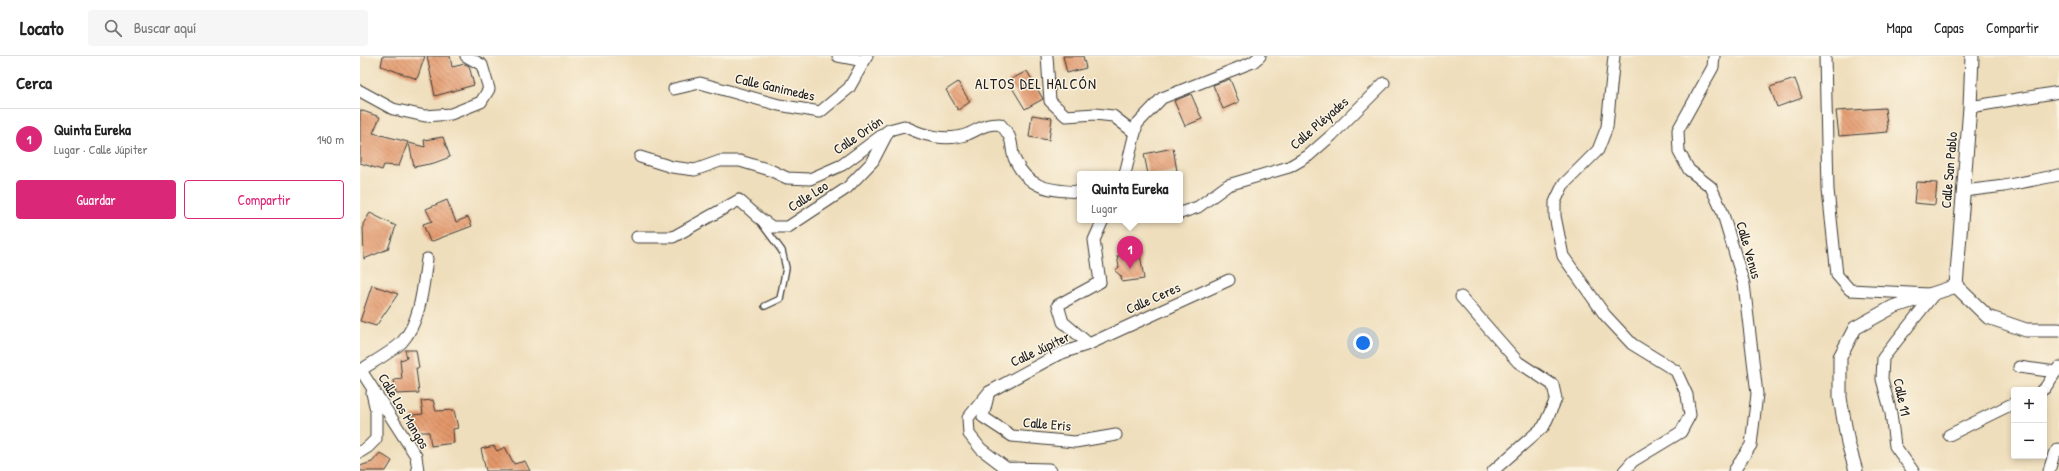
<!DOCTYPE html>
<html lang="es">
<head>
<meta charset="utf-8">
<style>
	:root { --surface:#fff; --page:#f6f6f6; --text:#222; --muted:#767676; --line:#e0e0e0; --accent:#db2777 }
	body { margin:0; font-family:"Patrick Hand",sans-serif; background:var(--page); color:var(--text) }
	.controls { position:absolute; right:12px; bottom:12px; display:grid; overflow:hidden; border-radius:4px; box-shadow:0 2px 6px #0003 }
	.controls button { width:36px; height:36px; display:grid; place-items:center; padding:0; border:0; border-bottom:1px solid var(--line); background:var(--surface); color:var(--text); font:20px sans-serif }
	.you { position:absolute; left:1003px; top:287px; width:14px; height:14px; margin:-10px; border:3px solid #fff; border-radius:50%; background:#1a73e8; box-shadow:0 0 0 6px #1a73e833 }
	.badge { display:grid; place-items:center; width:26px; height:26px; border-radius:50%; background:var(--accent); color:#fff; font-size:13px; font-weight:700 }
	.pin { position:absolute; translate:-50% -33px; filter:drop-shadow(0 1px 2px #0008) }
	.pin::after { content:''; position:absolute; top:21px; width:14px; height:12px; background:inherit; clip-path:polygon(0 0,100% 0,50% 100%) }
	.popup { position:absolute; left:717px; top:115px; width:106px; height:52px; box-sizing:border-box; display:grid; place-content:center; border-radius:4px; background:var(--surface); filter:drop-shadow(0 1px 3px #0005); font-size:13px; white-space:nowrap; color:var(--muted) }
	.popup b { font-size:15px; color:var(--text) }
	.popup::after { content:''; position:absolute; left:50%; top:100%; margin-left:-8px; border:8px solid transparent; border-top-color:var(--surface) }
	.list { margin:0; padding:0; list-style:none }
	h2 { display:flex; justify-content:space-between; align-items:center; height:52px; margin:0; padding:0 16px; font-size:17px }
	h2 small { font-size:13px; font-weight:400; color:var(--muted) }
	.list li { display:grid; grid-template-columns:26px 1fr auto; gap:12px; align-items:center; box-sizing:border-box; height:60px; padding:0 16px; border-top:1px solid var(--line) }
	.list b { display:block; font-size:15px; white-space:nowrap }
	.list p { margin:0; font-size:13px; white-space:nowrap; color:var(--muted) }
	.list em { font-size:13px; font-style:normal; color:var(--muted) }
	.actions { display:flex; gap:8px; padding:12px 16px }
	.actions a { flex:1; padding:9px 0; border:1px solid var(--accent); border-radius:4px; text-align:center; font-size:14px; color:var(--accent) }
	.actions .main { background:var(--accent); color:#fff }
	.icon { flex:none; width:22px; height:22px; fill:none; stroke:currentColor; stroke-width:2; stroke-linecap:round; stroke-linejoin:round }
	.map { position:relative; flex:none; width:1699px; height:415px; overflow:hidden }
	header { display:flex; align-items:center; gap:24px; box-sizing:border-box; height:56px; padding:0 20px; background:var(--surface); border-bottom:1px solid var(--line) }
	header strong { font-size:19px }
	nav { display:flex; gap:22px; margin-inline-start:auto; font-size:14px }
	.search { width:280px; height:36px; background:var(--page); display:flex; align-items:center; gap:10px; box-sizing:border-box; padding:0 14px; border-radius:4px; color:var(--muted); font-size:15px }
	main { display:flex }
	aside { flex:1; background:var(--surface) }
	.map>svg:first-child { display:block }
	.building { fill:url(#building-back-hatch) }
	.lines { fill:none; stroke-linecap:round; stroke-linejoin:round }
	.service-casing { stroke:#3c3934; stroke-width:8 }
	.minor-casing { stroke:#3c3934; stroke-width:13 }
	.tertiary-casing { stroke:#3c3934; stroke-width:15 }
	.service { stroke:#fff; stroke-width:5.5 }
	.minor { stroke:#fff; stroke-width:11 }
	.tertiary { stroke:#fff; stroke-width:13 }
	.labels { text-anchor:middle; stroke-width:3; stroke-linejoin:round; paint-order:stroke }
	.street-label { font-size:14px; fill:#1c1c1c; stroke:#fcf5e5 }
	.neighbourhood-label { font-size:15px; letter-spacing:1px; fill:#1c1c1c; stroke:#fcf5e5 }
</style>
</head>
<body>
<header>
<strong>Locato</strong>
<div class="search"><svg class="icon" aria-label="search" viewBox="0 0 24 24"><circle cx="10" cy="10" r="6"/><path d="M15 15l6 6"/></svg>Buscar aquí</div>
<nav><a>Mapa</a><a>Capas</a><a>Compartir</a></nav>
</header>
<main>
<aside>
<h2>Cerca<small></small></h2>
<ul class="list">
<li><span class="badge">1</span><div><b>Quinta Eureka</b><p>Lugar · Calle Júpiter</p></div><em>140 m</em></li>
</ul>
<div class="actions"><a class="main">Guardar</a><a>Compartir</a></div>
</aside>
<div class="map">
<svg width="1699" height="415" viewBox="0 0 1699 415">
	<defs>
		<pattern id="building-back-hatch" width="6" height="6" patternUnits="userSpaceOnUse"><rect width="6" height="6" fill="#e3976a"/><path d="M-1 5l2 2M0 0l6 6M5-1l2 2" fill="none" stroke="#b77a56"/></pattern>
	</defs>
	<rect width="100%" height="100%" fill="#fcf5e5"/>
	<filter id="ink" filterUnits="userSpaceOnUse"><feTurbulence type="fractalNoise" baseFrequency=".025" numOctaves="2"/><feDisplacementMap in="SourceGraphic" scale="8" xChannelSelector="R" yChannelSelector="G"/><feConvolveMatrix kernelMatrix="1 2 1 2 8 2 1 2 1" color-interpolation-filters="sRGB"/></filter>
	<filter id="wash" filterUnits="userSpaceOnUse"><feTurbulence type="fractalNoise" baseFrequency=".012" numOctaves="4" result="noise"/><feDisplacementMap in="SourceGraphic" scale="16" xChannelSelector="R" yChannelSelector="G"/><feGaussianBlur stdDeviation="0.9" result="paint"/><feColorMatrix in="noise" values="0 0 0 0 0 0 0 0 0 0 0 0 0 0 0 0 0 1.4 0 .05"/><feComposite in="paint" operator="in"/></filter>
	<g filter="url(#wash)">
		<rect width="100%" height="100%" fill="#efdebc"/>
		<g id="blocks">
			<!-- building -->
			<g class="building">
				<polygon points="23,0 65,0 57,23 21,10"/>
				<polygon points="67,0 90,0 92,11 105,8 109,10 114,29 75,40"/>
				<polygon points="703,0 723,0 726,12 707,17"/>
				<polygon points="667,15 683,43 665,53 648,25"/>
				<polygon points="870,23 879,46 863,53 853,29"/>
				<polygon points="1435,23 1442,42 1417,51 1410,31"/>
				<polygon points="598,26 610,46 598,54 586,34"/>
				<polygon points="831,38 842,63 825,70 814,45"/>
				<polygon points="1525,52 1528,76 1479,80 1476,55"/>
				<polygon points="0,54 20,61 13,77 48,86 39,110 24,109 22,114 0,107"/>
				<polygon points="672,59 692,62 689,84 669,81"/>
				<polygon points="83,81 90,101 74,107 54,111 49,87 65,91 64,84"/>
				<polygon points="813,92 817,115 800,118 788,118 784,98"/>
				<polygon points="1556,126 1577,127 1575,149 1554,147"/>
				<polygon points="87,144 96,166 108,161 112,170 70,186 63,168 72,165 66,153"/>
				<polygon points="10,157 36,170 28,193 4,203 3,168"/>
				<polygon points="780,198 784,223 762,226 761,220 755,215 759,211 757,200"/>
				<polygon points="12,229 38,238 16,270 0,265"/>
				<polygon points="45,294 56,294 59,312 56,312 59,337 36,338 34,324 42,323 40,304 47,302"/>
				<polygon points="73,344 76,355 94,354 98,372 93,373 94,387 71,390 69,376 53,376 52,359 63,358 61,345"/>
				<polygon points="134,390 137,395 145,391 154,408 165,405 170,415 126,415 121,393"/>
				<polygon points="20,397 32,405 26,415 0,415 0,410 12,406"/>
			</g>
		</g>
	</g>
	<g filter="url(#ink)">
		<use href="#blocks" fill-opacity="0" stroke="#3c3934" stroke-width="1"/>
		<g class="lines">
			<defs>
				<polyline id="service" points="402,168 422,195 426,212 420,243 405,250"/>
				<g id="minor">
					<polyline points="478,0 504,5"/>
					<polyline points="687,0 690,45 706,60 735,58 753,60 775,77"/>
					<polyline points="1254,0 1247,71 1238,94 1203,129 1195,146 1195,160 1203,200 1245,259 1272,288 1316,315 1327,339 1330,359 1321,376 1273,405 1264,415"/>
					<polyline points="1354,0 1353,11 1318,74 1319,96 1329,114 1351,131 1362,155 1384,228 1397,338 1391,389 1374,415"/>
					<polyline points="1465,0 1468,134 1477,219 1490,234 1569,238"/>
					<polyline points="314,33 340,27 419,49 460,56 489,32 507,0"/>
					<polyline points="0,35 33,53 65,60 91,58 121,46 129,33 122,9 106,0"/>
					<polyline points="1610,51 1699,36"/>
					<path d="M280,101L312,111L335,114L360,105H380L410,114L427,122L450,123L482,109L529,74L544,70C563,80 587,86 608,78C622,72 623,68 640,68C643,71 647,76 649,80C653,87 651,97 655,104C669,134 691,134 720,136"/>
					<polyline points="765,118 777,68 802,42 893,6 900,0"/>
					<polyline points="1604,135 1644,130 1699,119"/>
					<polyline points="820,157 838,151 868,129 929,111 948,100 972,79 1024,27"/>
					<polyline points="277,181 313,181 379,144 398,161 412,171 428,171 487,132 513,105 528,76"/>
					<polyline points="1101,241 1158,306 1193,329 1196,343 1184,370 1133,415"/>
					<polyline points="729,288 869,224"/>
					<polyline points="1659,311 1696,316"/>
					<polyline points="0,313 56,400 58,415"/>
					<path d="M1,314C13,306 32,296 42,286C61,265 63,230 67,203"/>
					<polyline points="1682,334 1685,332 1699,311"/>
					<polyline points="628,340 623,361 652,380 715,386 756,379"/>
					<polyline points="1589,379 1654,347"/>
					<polyline points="0,396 8,391 16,383 16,354 12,337"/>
					<polyline points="691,415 689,413 646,412 621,393 609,378 608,362 629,336 699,298 729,288 703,266 698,249 740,226 734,184 743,164"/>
					<polyline points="1553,415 1535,390 1531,357 1522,323 1523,302 1574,238"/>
					<polyline points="1689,415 1694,398 1699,393"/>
				</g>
				<g id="tertiary">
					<polyline points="1596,230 1610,51 1612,0"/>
					<polyline points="1596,230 1628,261 1666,274 1699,274"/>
					<polyline points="1496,415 1488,387 1480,342 1480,301 1495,272 1533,251 1596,230"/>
				</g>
			</defs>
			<!-- service casing -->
			<use href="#service" class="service-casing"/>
			<!-- minor casing -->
			<use href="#minor" class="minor-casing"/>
			<!-- tertiary casing -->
			<use href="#tertiary" class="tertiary-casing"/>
			<!-- service -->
			<use href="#service" class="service"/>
			<!-- minor -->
			<use href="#minor" class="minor"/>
			<!-- tertiary -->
			<use href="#tertiary" class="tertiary"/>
		</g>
	</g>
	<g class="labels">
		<!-- street labels -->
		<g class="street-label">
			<text transform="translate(415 31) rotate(13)" y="5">Calle Ganimedes</text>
			<text transform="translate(959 67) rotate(-41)" y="5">Calle Pléyades</text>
			<text transform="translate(498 79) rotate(-34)" y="5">Calle Orión</text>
			<text transform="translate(1589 114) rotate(-85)" y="5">Calle San Pablo</text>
			<text transform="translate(448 140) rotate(-33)" y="5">Calle Leo</text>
			<text transform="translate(1389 194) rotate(74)" y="5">Calle Venus</text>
			<text transform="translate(793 242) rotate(-24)" y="5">Calle Ceres</text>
			<text transform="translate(680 293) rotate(-25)" y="5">Calle Júpiter</text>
			<text transform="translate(1542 341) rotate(78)" y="5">Calle 11</text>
			<text transform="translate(44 355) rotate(59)" y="5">Calle Los Mangos</text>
			<text transform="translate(687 368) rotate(5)" y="5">Calle Eris</text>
		</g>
		<!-- neighbourhood labels -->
		<g class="neighbourhood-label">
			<text x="676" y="33">ALTOS DEL HALCÓN</text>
		</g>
	</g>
</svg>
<div class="controls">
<button>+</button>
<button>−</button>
</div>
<div class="you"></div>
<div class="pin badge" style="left:770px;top:213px">1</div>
<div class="popup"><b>Quinta Eureka</b>Lugar</div>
</div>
</main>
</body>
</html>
